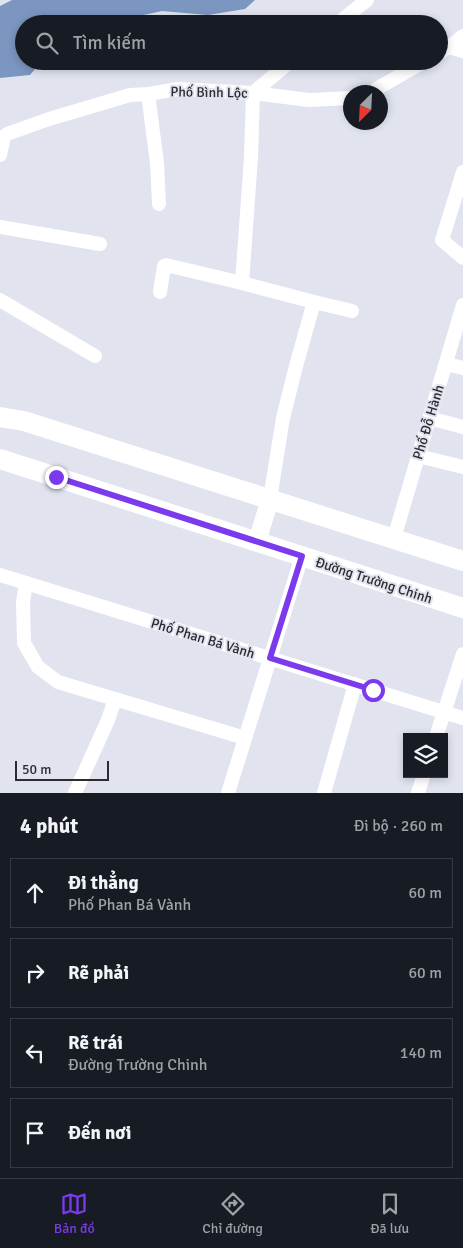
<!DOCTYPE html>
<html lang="vi">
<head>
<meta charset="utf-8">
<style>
	:root { --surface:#171b24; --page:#242831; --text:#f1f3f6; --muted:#9ea1a6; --line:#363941; --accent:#7c3aed }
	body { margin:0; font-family:Signika,sans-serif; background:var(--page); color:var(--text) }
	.controls { position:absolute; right:15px; bottom:15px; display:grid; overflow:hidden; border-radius:0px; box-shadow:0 2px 8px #0003 }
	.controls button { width:45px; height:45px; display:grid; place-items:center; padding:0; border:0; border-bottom:1px solid var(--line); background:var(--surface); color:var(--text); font:25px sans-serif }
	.compass { position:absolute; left:343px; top:85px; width:45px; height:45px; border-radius:50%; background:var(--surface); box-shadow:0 2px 8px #0003; rotate:204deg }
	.scale { position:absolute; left:15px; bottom:12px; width:94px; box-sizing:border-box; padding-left:5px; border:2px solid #2b2c30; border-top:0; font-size:14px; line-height:18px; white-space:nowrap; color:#2b2c30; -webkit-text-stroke:4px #e1e3ef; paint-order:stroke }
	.stop { position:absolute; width:15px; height:15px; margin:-11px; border:4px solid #7c3aed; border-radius:50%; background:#fff }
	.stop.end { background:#7c3aed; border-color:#fff; box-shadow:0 1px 5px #0008 }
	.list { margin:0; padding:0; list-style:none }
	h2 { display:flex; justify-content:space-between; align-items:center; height:65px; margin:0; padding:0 20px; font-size:21px }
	h2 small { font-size:16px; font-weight:400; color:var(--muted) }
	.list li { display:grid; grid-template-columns:32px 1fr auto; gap:15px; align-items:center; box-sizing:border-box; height:70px; margin:0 10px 10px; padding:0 10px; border:1px solid var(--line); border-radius:0px }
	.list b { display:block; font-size:19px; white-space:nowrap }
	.list p { margin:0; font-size:16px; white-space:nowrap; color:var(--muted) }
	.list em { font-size:16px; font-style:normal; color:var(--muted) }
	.icon { flex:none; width:28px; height:28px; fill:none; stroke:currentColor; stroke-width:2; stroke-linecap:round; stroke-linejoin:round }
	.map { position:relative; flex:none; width:463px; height:793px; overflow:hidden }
	.search { position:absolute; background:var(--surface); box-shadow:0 2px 8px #0003; left:15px; right:15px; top:15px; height:55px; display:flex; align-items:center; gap:12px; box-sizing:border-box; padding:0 18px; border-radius:28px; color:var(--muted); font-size:19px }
	.sheet { height:385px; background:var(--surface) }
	nav { display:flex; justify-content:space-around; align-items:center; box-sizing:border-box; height:70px; border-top:1px solid var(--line); background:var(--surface); font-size:14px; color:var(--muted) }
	nav a { display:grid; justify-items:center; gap:2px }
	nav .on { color:var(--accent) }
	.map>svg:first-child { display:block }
	.water { fill:#7b96c0 }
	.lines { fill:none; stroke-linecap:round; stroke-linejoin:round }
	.minor { stroke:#fff; stroke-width:14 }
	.tertiary { stroke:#fff; stroke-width:18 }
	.secondary { stroke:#fff; stroke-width:20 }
	.route { stroke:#7c3aed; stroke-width:6 }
	.labels { text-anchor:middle; stroke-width:4; stroke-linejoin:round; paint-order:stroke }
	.street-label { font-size:14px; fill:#2b2c30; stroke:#e1e3ef }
</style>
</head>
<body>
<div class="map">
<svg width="463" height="793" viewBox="0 0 463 793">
	<rect width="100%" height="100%" fill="#e1e3ef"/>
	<!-- water -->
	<polygon class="water" points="12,0 255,0 245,9 208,15 162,11 102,24 24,24 24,61 42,61 30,75 0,78 0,6"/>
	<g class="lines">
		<!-- minor -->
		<g class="minor">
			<polyline points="337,24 367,0"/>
			<polyline points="449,47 463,36"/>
			<polyline points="439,53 449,47 463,51"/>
			<polyline points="371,92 425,61"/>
			<polyline points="148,94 157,163 159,204"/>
			<polyline points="0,155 4,137 7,134 49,119 130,95 148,94 178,89 253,93 309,100 350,98"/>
			<polyline points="463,172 442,240 463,258"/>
			<polyline points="0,227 100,244"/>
			<polyline points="242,283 251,157 253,93 291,61"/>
			<polyline points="160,292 164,266 166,265 242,283 314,302 296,366 283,418 270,499"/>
			<polyline points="0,300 95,356"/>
			<polyline points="314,302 352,311"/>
			<polyline points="446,364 463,368"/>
			<polyline points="429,418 463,427"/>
			<polyline points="418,456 463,467"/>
			<polyline points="394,538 463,305"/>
			<polyline points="0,575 463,718"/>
			<polyline points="26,583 23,602 24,643 38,667 58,682 245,738"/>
			<polyline points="436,737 463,654"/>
			<polyline points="75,793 108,720 115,699"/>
			<polyline points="228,793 302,556"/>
			<polyline points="324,793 355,684"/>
			<polyline points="418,793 424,774"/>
		</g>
		<!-- tertiary -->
		<polyline class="tertiary" points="257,542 270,499"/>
		<!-- secondary -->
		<g class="secondary">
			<polyline points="0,417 24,421 463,561"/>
			<polyline points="0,459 463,608"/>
		</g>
	</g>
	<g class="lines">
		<!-- route -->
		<polyline class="route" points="56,477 302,556 270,658 373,690"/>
	</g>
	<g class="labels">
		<!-- street labels -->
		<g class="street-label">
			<text transform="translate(209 92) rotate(1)" y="5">Phố Bình Lộc</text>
			<text transform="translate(428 422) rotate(-73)" y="5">Phố Đỗ Hành</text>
			<text transform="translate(374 580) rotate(18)" y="5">Đường Trường Chinh</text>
			<text transform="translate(203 638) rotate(17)" y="5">Phố Phan Bá Vành</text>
		</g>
	</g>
</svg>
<div class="controls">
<button><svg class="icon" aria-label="layers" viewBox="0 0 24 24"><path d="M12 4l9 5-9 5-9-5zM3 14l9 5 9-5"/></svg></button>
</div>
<svg class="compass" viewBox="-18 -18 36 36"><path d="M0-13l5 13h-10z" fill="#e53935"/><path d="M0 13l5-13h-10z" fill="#9ea1a6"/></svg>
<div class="scale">50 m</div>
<div class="stop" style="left:373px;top:690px"></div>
<div class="stop end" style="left:56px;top:477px"></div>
<div class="search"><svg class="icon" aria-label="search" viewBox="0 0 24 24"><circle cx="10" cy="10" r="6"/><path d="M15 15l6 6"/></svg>Tìm kiếm</div>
</div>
<section class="sheet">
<h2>4 phút<small>Đi bộ · 260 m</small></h2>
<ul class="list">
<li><svg class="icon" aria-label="ahead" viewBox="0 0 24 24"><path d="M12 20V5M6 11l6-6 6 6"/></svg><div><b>Đi thẳng</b><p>Phố Phan Bá Vành</p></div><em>60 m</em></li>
<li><svg class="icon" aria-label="right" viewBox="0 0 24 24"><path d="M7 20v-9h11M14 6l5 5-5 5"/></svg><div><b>Rẽ phải</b></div><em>60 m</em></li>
<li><svg class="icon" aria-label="left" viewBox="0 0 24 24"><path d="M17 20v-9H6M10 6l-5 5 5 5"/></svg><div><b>Rẽ trái</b><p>Đường Trường Chinh</p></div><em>140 m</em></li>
<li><svg class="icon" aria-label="arrive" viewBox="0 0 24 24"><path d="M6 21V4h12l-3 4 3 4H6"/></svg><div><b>Đến nơi</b></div></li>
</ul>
</section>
<nav>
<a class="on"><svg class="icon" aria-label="map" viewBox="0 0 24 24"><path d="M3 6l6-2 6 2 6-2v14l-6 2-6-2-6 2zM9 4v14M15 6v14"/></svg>Bản đồ</a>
<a><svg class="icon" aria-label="directions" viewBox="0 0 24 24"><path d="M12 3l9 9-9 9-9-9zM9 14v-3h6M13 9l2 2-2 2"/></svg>Chỉ đường</a>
<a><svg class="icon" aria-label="saved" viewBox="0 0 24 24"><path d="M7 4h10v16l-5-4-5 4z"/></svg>Đã lưu</a>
</nav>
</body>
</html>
